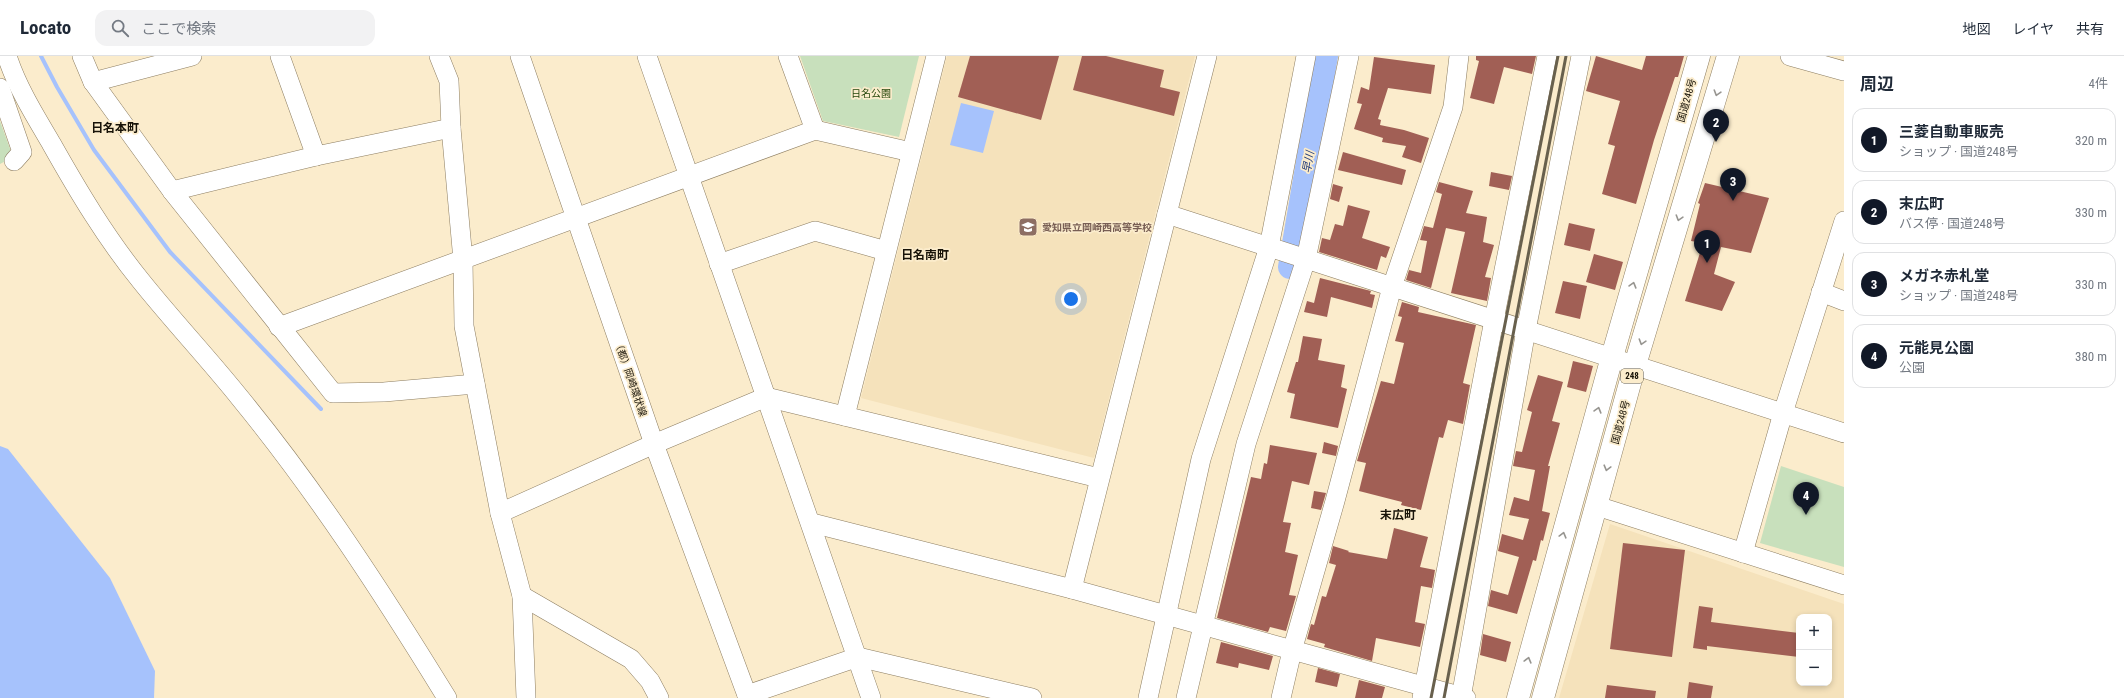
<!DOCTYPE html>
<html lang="ja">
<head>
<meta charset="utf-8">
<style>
	:root { --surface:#fff; --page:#f2f2f3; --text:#1f2937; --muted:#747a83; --line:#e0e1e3; --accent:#111827 }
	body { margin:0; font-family:"Roboto Condensed","Noto Sans JP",sans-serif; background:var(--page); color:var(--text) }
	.controls { position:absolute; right:12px; bottom:12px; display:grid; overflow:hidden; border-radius:8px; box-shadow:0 2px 6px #0003 }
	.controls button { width:36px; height:36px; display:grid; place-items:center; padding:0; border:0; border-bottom:1px solid var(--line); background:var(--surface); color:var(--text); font:20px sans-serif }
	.you { position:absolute; left:1071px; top:243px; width:14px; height:14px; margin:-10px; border:3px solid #fff; border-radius:50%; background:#1a73e8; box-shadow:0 0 0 6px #1a73e833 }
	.badge { display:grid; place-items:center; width:26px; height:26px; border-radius:50%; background:var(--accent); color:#fff; font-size:13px; font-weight:700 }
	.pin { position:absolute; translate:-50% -33px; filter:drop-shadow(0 1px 2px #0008) }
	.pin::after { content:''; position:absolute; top:21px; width:14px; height:12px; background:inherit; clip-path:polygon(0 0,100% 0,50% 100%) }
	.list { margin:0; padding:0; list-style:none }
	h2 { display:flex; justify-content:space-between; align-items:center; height:52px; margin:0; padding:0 16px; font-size:17px }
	h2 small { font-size:13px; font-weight:400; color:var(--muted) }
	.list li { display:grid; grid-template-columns:26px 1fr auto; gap:12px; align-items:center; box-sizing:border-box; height:64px; margin:0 8px 8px; padding:0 8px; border:1px solid var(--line); border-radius:12px }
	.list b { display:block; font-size:15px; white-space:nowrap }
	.list p { margin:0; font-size:13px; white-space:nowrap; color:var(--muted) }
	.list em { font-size:13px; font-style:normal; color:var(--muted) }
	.icon { flex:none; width:22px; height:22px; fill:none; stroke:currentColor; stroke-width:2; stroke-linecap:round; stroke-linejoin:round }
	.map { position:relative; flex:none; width:1844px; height:642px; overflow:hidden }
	header { display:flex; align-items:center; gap:24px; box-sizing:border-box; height:56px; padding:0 20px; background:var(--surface); border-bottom:1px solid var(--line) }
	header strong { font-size:19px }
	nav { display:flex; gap:22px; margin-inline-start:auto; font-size:14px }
	.search { width:280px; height:36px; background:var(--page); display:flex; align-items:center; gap:10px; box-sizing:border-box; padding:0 14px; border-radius:12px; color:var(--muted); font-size:15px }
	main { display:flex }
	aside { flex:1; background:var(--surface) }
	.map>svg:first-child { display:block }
	.built { fill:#f5e2bb; fill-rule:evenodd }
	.green { fill:#c8e0bc }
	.water { fill:#a6c2fc }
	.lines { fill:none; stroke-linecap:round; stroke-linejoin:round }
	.stream { stroke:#a6c2fc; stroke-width:4 }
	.river { stroke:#a6c2fc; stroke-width:24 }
	.building { fill:#a15f55 }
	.minor-casing { stroke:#8d7e62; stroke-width:20 }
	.highway-casing { stroke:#8d7e62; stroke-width:23 }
	.minor { stroke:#fff; stroke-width:19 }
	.highway { stroke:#fff; stroke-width:22 }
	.rail { stroke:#68604d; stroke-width:3 }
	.oneway { stroke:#979590 }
	.labels { text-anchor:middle; stroke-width:3.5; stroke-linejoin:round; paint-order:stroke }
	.shield { fill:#fbeccc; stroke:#5c5443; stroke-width:1 }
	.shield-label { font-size:9px; font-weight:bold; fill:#181308 }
	.park-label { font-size:10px; fill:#234509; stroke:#fbeccc }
	.street-label { font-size:10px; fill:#181308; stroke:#fbeccc }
	.education-label { font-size:10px; font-weight:bold; fill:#785e54; stroke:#fbeccc; text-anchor:start }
	.water-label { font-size:11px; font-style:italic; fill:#1d387a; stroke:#fbeccc }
	.quarter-label { font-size:12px; font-weight:bold; fill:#181308; stroke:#fbeccc }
</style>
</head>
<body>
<header>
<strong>Locato</strong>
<div class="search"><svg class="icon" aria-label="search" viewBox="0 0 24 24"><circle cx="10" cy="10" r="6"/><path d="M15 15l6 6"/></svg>ここで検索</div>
<nav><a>地図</a><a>レイヤ</a><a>共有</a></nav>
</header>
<main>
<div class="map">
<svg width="1844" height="642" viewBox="0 0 1844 642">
	<rect width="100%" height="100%" fill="#fbeccc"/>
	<!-- built -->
	<g class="built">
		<polygon points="947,0 1195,0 1094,402 861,342"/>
		<path d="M1610,468L1844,548V642H1559ZM1799,561H1829V627H1799Z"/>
	</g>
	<!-- green -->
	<g class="green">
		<polygon points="800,0 919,0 899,81 823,65"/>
		<polygon points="0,65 13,101 0,108"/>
		<polygon points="1781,410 1844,431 1844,511 1760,487"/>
	</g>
	<!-- water -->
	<g class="water">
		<polygon points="961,47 994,55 983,97 950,89"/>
		<polygon points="0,390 8,393 110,522 155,615 154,642 0,642"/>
	</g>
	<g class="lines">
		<!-- stream -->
		<polyline class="stream" points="41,0 57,31 94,94 170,196 321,353"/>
		<!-- river -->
		<polyline class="river" points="1290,211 1326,0"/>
	</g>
	<!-- building -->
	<g class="building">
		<polygon points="970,0 1059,0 1041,64 958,41"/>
		<polygon points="1082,0 1106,0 1164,14 1160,31 1180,36 1174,60 1073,34"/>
		<polygon points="1476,0 1536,0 1532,18 1504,11 1494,48 1470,42 1479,5 1476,4"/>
		<polygon points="1596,0 1642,14 1646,0 1684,0 1678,21 1675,21 1654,84 1636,148 1602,138 1615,90 1608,88 1620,45 1586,35"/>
		<polygon points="1374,1 1435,9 1431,38 1388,32 1378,63 1381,64 1380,69 1404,74 1429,82 1421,107 1402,101 1406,90 1382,86 1383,82 1354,73 1362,48 1357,47 1361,31 1369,34"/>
		<polygon points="1343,96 1406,114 1402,129 1338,114"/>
		<polygon points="1491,116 1512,120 1509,134 1489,130"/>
		<polygon points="1439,126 1473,135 1466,157 1487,161 1483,186 1494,189 1485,221 1491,222 1487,245 1451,237 1465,176 1446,172 1431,232 1406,224 1409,214 1421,217 1427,185 1420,184 1424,170 1433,172 1442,138 1436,136"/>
		<polygon points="1705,127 1769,142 1751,197 1721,191 1714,218 1735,226 1722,255 1685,245 1703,187 1691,185 1700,148 1698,147"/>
		<polygon points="1333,128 1343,131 1339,146 1330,143"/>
		<polygon points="1348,149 1370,155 1362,182 1390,191 1386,202 1381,200 1377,214 1319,196 1322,182 1330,184 1335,168 1343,170"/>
		<polygon points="1569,167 1595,173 1590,195 1564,189"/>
		<polygon points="1594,198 1623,206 1615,234 1586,226"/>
		<polygon points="1320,222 1371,235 1370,238 1375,239 1372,252 1331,241 1327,261 1304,256 1307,245 1314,247"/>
		<polygon points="1563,225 1587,230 1580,263 1555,257"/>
		<polygon points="1402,246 1419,251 1418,256 1476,269 1463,327 1470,329 1463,368 1448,364 1443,382 1439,381 1421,454 1401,449 1402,446 1359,435 1366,407 1357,405 1381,325 1394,328 1404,287 1395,285 1402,261 1398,260"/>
		<polygon points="1303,280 1322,283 1318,304 1345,309 1341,331 1347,333 1338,372 1290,362 1295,338 1287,336 1296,306 1298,306"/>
		<polygon points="1573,305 1593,310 1586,336 1567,331"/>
		<polygon points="1538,319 1563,326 1552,365 1560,367 1548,410 1550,410 1542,455 1550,457 1543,485 1541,484 1536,505 1533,504 1517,558 1488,550 1491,534 1508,539 1519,501 1498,495 1502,478 1523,484 1529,463 1509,459 1514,441 1529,445 1535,414 1513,410 1516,395 1522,396 1532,356 1527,354"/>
		<polygon points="1324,386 1338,390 1336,400 1322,397"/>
		<polygon points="1270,389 1317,397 1309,429 1292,425 1283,466 1291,467 1285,496 1298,499 1289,539 1296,540 1286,575 1270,571 1268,576 1217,562 1251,421 1261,423 1264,407 1267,408"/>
		<polygon points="1314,435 1326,437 1321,454 1311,452"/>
		<polygon points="1394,472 1428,481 1420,511 1435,514 1432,532 1421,530 1415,566 1425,568 1420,591 1376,582 1372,605 1324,591 1325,588 1307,583 1311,568 1314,569 1322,540 1326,541 1336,509 1329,507 1333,490 1349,495 1348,496 1387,503"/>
		<polygon points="1623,487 1685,494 1672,601 1610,593"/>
		<polygon points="1699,550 1713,552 1711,566 1799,577 1799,601 1707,590 1707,594 1693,592"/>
		<polygon points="1483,578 1511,586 1506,606 1480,599"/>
		<polygon points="1221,586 1273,600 1269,614 1239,607 1238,612 1216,607"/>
		<polygon points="1318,612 1340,618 1337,631 1315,626"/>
		<polygon points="1359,624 1385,631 1382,642 1355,642"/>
		<polygon points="1689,626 1713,630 1711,642 1687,642"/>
		<polygon points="1607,629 1656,635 1655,642 1605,642"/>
	</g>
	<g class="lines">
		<defs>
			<g id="minor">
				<path d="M7,0C17,31 35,60 51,87C78,135 106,182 141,225C173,265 208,302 240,342C317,436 383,538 447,642"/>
				<polyline points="82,0 93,26 172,135 333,337 384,336 475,328"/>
				<polyline points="280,0 316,100"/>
				<polyline points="439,0 449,25 451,72 463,204 464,270 500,457 522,540 526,642"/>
				<polyline points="520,0 654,388 748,642"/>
				<polyline points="647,0 871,642"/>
				<polyline points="788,0 815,74"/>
				<polyline points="1790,0 1844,15"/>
				<polyline points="93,26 192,0"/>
				<polyline points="0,32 22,96 14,105"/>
				<polyline points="172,135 316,100 451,72"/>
				<polyline points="1167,158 1844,377"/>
				<polyline points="719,208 815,175 886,195"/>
				<polyline points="1821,236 1844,245"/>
				<polyline points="279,271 815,74 911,96"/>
				<polyline points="845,360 936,0"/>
				<polyline points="1597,450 1844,529"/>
				<polyline points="500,457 654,388 766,341 1099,422"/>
				<polyline points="812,467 1072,533 1466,642"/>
				<polyline points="1743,497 1783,357 1844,165"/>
				<polyline points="1072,533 1207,0"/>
				<polyline points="522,540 631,603 650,625 659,642"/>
				<polyline points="747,639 858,601 1032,642"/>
				<polyline points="1148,642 1201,403 1269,191 1306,0"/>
				<polyline points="1186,642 1246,388 1306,203 1349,0"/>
				<polyline points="1281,642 1292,595 1335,445 1392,231 1453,51 1459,0"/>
				<polyline points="1422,642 1494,264 1547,0"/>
				<polyline points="1461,642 1526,274 1581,0"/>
			</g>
			<g id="highway">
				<polyline points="1518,642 1612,301 1699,0"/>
				<polyline points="1543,642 1635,309 1728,0"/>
			</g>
		</defs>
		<!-- minor casing -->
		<use href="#minor" class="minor-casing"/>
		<!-- highway casing -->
		<use href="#highway" class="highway-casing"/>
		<!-- minor -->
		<use href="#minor" class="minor"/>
		<!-- highway -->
		<use href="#highway" class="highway"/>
		<!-- rail -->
		<g class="rail">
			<polyline points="1431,642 1558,0"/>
			<polyline points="1444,642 1566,0"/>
		</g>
	</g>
	<!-- one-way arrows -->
	<defs><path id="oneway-chevron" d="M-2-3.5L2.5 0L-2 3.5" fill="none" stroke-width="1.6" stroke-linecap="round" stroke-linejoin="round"/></defs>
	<g class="oneway">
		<use href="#oneway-chevron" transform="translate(1717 37) rotate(107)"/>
		<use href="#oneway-chevron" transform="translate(1679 162) rotate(107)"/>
		<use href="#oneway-chevron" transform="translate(1633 229) rotate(-74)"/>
		<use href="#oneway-chevron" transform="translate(1642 286) rotate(107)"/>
		<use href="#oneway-chevron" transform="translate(1598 354) rotate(-74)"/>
		<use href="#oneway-chevron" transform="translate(1607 412) rotate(105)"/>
		<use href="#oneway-chevron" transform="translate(1563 479) rotate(-75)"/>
		<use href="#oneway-chevron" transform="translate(1528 604) rotate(-75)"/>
	</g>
	<!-- icons -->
	<defs>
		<symbol id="school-square" viewBox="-11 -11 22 22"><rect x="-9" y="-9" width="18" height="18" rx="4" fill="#8d6e63" stroke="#fbeccc"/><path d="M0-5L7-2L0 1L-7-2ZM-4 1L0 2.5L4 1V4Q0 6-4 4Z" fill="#fff"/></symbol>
	</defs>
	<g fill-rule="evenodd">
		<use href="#school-square" x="1017" y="160" width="22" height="22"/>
	</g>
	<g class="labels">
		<!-- shield labels -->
		<rect class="shield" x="1621" y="313" width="22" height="14" rx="3"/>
		<g class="shield-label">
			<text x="1632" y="323">248</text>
		</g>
		<!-- park labels -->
		<g class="park-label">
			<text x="871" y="41">日名公園</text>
		</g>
		<!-- street labels -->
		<g class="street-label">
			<text transform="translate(1686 44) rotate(-74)" y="4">国道248号</text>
			<text transform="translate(631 322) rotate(71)" y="4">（都）岡崎環状線</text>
			<text transform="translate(1620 366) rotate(-75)" y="4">国道248号</text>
		</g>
		<!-- education labels -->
		<g class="education-label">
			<text x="1042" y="175">愛知県立岡崎西高等学校</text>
		</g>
		<!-- water labels -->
		<g class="water-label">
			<text transform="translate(1308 106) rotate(-80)" y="4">早川</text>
		</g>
		<!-- quarter labels -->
		<g class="quarter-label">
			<text x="115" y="76">日名本町</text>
			<text x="925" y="203">日名南町</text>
			<text x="1398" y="463">末広町</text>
		</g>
	</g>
</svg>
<div class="controls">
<button>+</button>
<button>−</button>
</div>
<div class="you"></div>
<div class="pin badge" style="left:1707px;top:207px">1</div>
<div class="pin badge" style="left:1716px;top:86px">2</div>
<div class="pin badge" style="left:1733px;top:145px">3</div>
<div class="pin badge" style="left:1806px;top:459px">4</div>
</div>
<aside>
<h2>周辺<small>4件</small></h2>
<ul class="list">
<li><span class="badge">1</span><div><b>三菱自動車販売</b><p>ショップ · 国道248号</p></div><em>320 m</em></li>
<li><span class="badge">2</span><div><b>末広町</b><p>バス停 · 国道248号</p></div><em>330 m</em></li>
<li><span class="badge">3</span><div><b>メガネ赤札堂</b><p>ショップ · 国道248号</p></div><em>330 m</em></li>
<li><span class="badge">4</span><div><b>元能見公園</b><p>公園</p></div><em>380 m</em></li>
</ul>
</aside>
</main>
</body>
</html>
